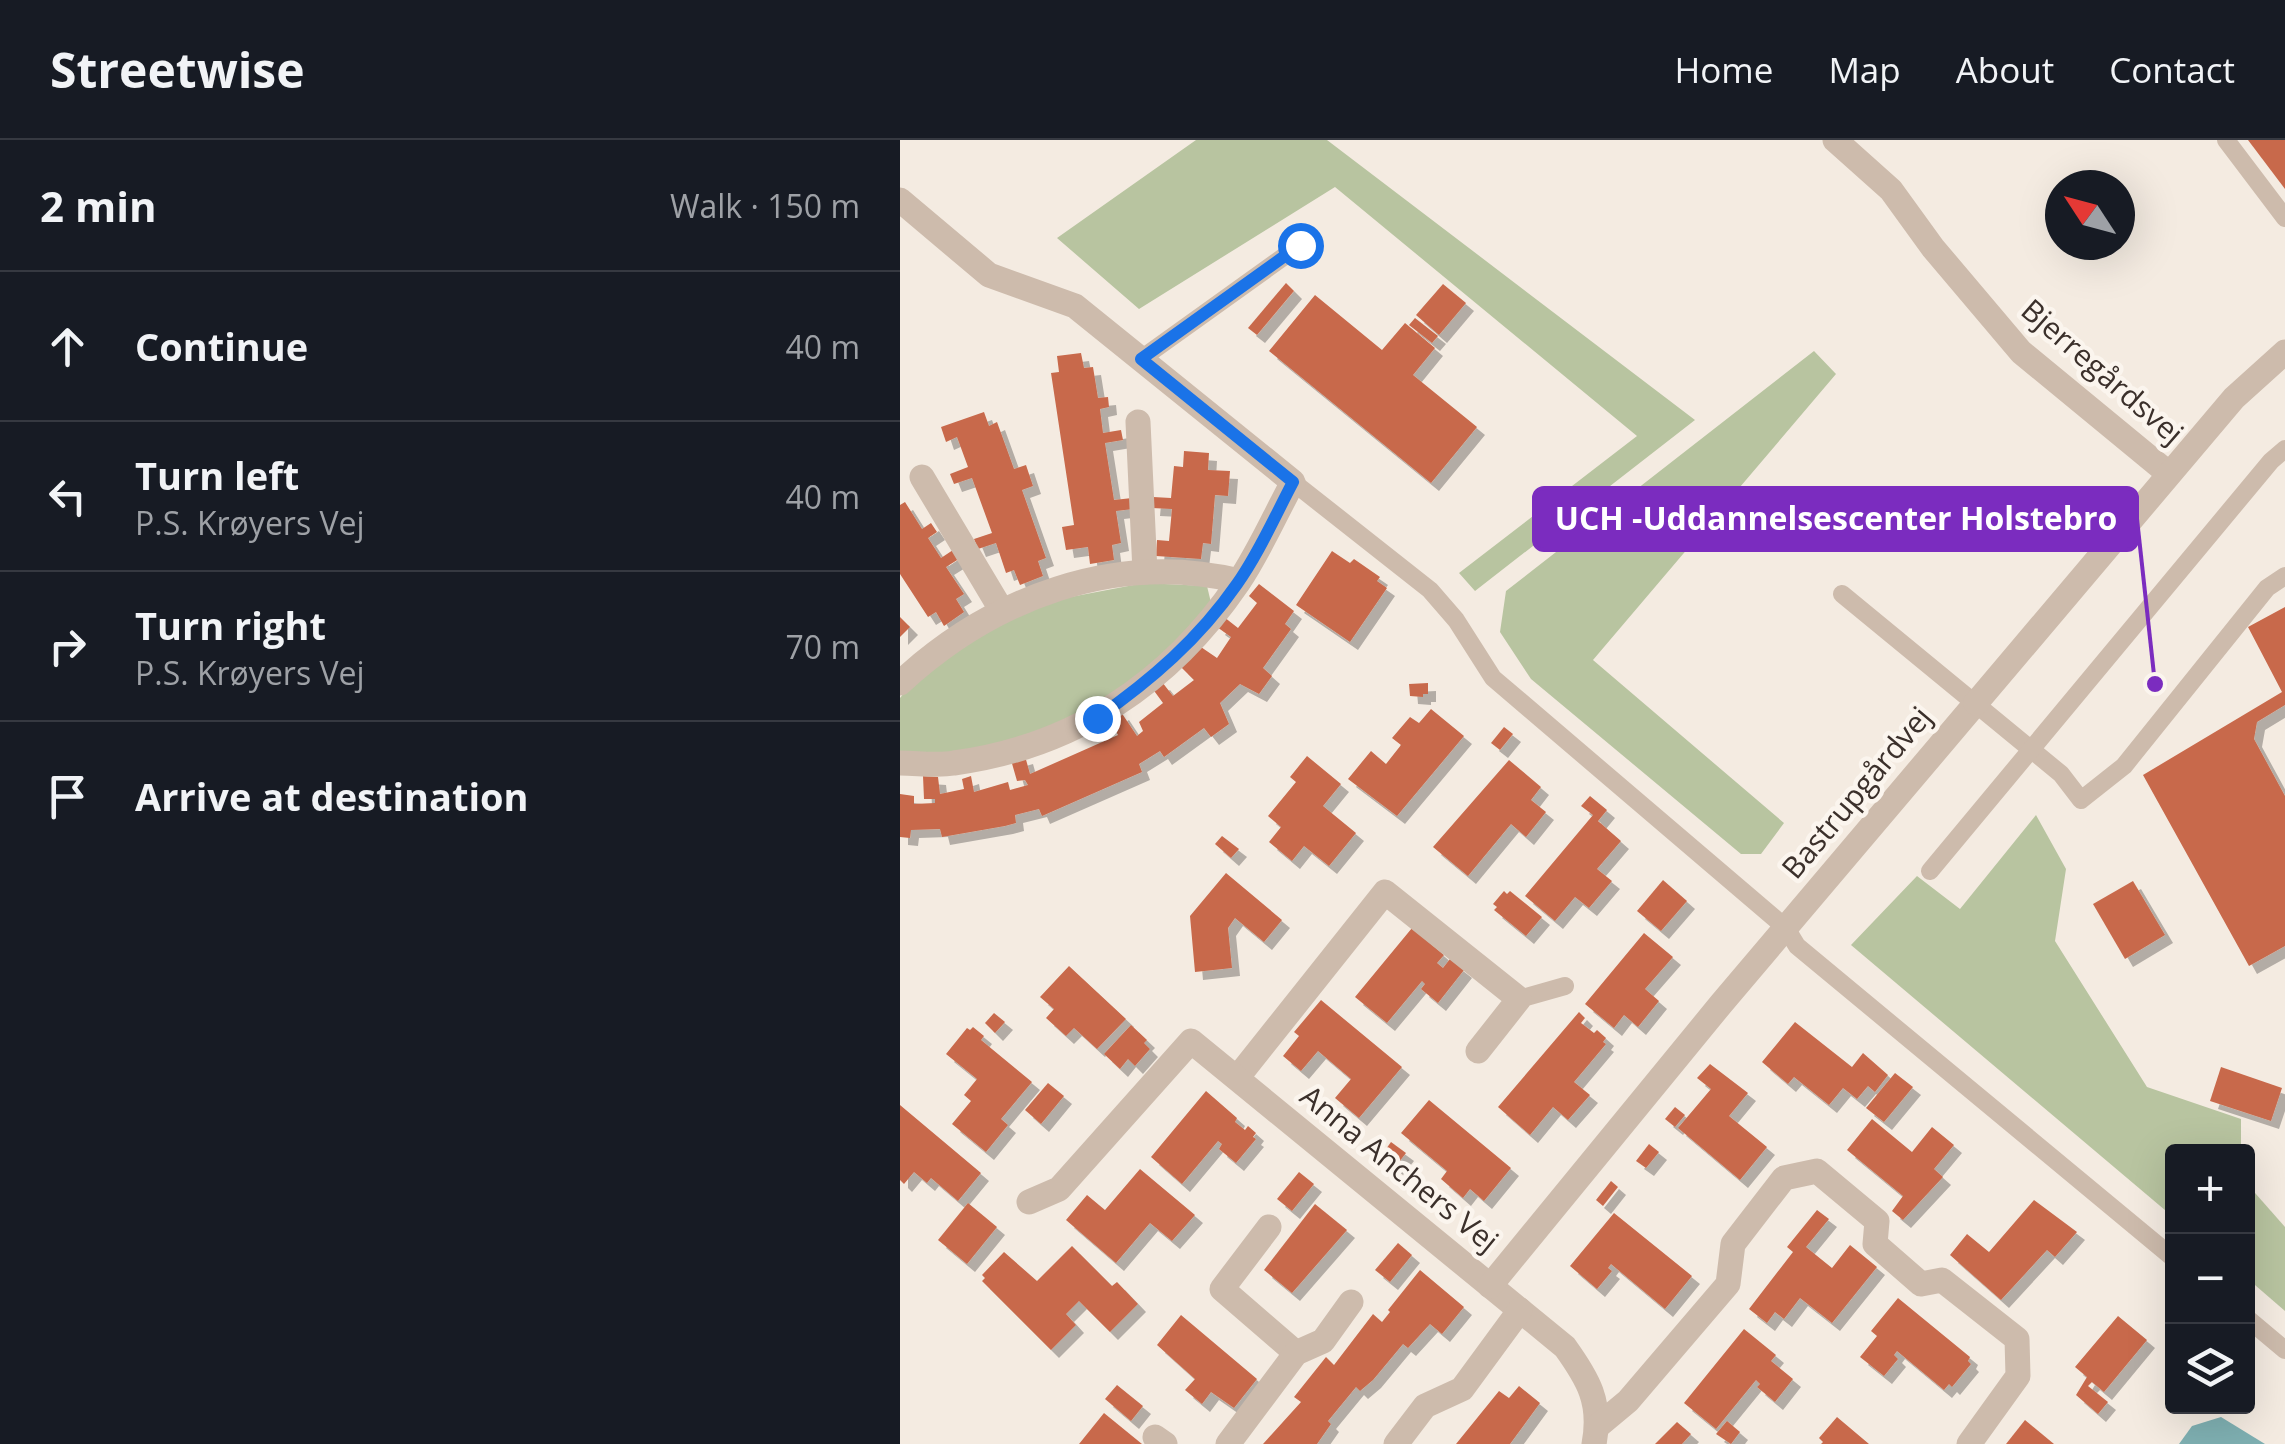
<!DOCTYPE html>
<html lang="en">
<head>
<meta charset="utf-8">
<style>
	:root { --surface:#171b24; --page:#20242c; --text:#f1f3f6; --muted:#9ea1a6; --line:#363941 }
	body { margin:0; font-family:"Open Sans",sans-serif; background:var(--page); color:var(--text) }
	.controls { position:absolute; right:30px; bottom:30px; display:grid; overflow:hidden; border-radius:10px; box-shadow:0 10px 40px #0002 }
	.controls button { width:90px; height:90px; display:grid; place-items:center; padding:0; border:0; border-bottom:2px solid var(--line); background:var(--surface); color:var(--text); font:50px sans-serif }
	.compass { position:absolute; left:1145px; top:30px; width:90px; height:90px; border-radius:50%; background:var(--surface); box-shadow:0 10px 40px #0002; rotate:306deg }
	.stop { position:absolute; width:30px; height:30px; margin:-22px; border:8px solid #1a73e8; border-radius:50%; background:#fff }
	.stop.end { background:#1a73e8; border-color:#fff; box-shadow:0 2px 10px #0008 }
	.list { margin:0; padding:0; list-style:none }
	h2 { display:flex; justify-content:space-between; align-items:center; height:130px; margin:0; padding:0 40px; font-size:42px }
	h2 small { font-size:32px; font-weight:400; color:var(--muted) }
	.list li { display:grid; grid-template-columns:65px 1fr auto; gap:30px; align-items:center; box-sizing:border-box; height:150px; padding:0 40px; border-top:2px solid var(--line) }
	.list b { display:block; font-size:38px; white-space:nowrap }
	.list p { margin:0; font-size:32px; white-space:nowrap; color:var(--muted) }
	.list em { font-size:32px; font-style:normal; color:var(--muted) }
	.icon { flex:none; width:55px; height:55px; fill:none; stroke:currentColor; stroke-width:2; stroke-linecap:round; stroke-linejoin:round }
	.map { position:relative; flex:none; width:1385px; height:1304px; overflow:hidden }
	header { display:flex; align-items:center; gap:60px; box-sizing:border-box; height:140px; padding:0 50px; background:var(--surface); border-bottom:2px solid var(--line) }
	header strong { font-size:48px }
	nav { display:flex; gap:55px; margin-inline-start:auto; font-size:35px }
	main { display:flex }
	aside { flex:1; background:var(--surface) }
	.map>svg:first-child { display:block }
	.green { fill:#b8c4a0 }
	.water { fill:#7fb0b2 }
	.building { fill:#c8694b; filter:url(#shadow) }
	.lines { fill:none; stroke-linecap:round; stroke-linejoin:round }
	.service { stroke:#cdbbac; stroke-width:18 }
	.minor { stroke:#cdbbac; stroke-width:25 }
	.tertiary { stroke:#cdbbac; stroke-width:25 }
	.route { stroke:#1a73e8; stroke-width:12 }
	.labels { text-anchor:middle; stroke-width:9; stroke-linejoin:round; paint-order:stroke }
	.street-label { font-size:30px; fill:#3b302b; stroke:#fbf5ee }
	.leader { fill:none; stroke:#7b2cbf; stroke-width:4 }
	.callout-dot { fill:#7b2cbf; stroke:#fbf5ee; stroke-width:4 }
	.callout { fill:#7b2cbf; stroke:#7b2cbf; stroke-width:4 }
	.callout-label { font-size:32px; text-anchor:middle; font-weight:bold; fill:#fff }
</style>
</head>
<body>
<header>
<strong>Streetwise</strong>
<nav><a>Home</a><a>Map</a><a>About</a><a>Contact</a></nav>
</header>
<main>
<aside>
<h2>2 min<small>Walk · 150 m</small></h2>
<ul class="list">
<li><svg class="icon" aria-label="ahead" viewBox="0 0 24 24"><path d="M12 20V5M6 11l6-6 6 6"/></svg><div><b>Continue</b></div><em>40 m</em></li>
<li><svg class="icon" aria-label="left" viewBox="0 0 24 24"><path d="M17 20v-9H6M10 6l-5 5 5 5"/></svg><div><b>Turn left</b><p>P.S. Krøyers Vej</p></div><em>40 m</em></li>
<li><svg class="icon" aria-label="right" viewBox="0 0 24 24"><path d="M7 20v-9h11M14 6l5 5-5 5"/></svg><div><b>Turn right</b><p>P.S. Krøyers Vej</p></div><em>70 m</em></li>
<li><svg class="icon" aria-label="arrive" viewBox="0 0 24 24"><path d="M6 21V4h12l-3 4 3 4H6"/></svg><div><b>Arrive at destination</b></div></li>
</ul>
</aside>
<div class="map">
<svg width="1385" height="1304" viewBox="0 0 1385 1304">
	<defs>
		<filter id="shadow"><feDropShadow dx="8" dy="8" stdDeviation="0" flood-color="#0004"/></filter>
	</defs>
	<rect width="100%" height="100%" fill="#f4ebe1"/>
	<!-- green -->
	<g class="green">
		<polygon points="296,0 427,0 795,280 575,451 559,433 737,296 435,47 239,169 157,98"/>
		<polygon points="914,211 936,234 693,520 884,683 861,714 841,714 631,539 600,492 606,451"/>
		<polygon points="244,443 307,446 312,467 219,557 131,599 43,619 0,617 0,558 16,538 83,490 160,459"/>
		<polygon points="1136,675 1166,729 1155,801 1247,947 1341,979 1341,1011 1272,1012 1272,1076 951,805 1017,736 1060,769"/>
		<polygon points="1348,1045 1385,1087 1385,1171 1348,1139"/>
	</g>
	<!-- water -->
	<polygon class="water" points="1321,1277 1365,1304 1279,1304 1292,1286"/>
	<!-- building -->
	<g class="building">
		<polygon points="1348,0 1385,0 1385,49"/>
		<polygon points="386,143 394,151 357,195 348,188"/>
		<polygon points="543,144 566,163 539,195 516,175"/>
		<polygon points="415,155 482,210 505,183 535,208 513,235 577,287 531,343 369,211"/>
		<polygon points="515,178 538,196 532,203 509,185"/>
		<polygon points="181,213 184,228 193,227 198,258 208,257 209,267 200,269 203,293 221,290 223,300 205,303 214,360 232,358 233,369 216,371 221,403 212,405 214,420 190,424 188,407 166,410 162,387 174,385 151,233 159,232 157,216"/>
		<polygon points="84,272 89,286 97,282 114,329 126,325 133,346 122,350 146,418 138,421 143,436 120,445 114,430 106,433 96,403 78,409 74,399 92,393 72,338 54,344 50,334 68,327 57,297 46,302 41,287"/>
		<polygon points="284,311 309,313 308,330 330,331 328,356 315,355 311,404 303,403 301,419 256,416 257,400 269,401 272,369 252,368 253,357 271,358 274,326 283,327"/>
		<polygon points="5,362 22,389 31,383 37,392 28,398 41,418 56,408 62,417 46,427 64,454 56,459 64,472 44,486 36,472 28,477 0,434 0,365"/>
		<polygon points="432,411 450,423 454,419 480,437 477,441 487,448 450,502 396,465"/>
		<polygon points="359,444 394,471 385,484 391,489 363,528 372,536 359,554 340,544 320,563 329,584 311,597 304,588 264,617 260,611 239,624 242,632 142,676 139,669 115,675 116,683 105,686 42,697 40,689 11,690 10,698 0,697 0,654 14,656 14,664 35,663 35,659 24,659 23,636 38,637 40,654 64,649 62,639 71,636 74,652 108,642 110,650 128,645 125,640 117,641 111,620 125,616 130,634 218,595 209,579 221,572 237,596 243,591 239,582 263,563 252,548 262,542 273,556 294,540 280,526 298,505 317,518 331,497 317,487 324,477 338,488 357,463 349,456"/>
		<polygon points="1385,467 1385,565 1357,582 1354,599 1385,656 1385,806 1349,826 1243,635 1382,552 1348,487"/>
		<polygon points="0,477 10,487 0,497"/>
		<polygon points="528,543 528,554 523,554 523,557 510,556 509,544"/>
		<polygon points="531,569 564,596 497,676 448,639 471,611 486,624 501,605 492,598 510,577 519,583"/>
		<polygon points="604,587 613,594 600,610 591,603"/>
		<polygon points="407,616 441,644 423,666 456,693 429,726 404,706 392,721 369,702 381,687 368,676 396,642 390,637"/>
		<polygon points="609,620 641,647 631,660 646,672 626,697 611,684 568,736 533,707"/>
		<polygon points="690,656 707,670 698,681 721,701 697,729 712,741 689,768 675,757 655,781 625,756 693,675 681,666"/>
		<polygon points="322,696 339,709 331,718 315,704"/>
		<polygon points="326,733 382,780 364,802 335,778 328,788 332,828 295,832 290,776"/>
		<polygon points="763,740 787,761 761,791 737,771"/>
		<polygon points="1233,741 1265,795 1225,819 1193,764"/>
		<polygon points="604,751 607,754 610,751 642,777 626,796 594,770 597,767 593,764"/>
		<polygon points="512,788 544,815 537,823 543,828 550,819 564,830 538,863 521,849 525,844 522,841 487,883 455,857"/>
		<polygon points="744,793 773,817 745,849 759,861 738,887 724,875 714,888 685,864"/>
		<polygon points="169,826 226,879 197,909 174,888 166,896 146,878 154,869 140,857"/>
		<polygon points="421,860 502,927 459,978 435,958 451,939 418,911 401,931 383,916 399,896 394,892"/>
		<polygon points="679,872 685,878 681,883 694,893 697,890 706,898 703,902 706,904 674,942 690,955 668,980 653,967 630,995 598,967"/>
		<polygon points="94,873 105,882 95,893 85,883"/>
		<polygon points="895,882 952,927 963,913 988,935 975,952 968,946 957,959 943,948 929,965 894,937 888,944 862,922"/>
		<polygon points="231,885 247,900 244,903 250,909 235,926 228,919 220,929 204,914"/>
		<polygon points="73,887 84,896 81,900 132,942 101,979 108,985 86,1012 52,984 71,961 64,955 77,939 46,914 67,888 70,890"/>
		<polygon points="810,924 848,953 829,976 867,1007 840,1040 778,988 811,949 797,938"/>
		<polygon points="1321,927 1382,948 1371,981 1310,961"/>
		<polygon points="995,933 1013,947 984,982 966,968"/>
		<polygon points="148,943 164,956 141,984 125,970"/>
		<polygon points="306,951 337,978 335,982 345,990 348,986 356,993 353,997 356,999 336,1023 319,1009 322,1004 318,1001 282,1044 251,1017"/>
		<polygon points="529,960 611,1028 584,1061 570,1049 563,1058 541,1039 547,1031 501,993"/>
		<polygon points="0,965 81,1033 58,1061 31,1038 27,1043 14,1032 4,1044 0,1040"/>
		<polygon points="775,967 785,975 775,987 765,979"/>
		<polygon points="972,979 1012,1012 1032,987 1054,1005 1034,1029 1043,1037 1003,1080 992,1071 1003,1056 947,1010"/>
		<polygon points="491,1002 506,1013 495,1027 481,1016"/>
		<polygon points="749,1004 759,1012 746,1028 736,1021"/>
		<polygon points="240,1029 295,1075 272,1101 250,1083 216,1123 166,1080 187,1055 205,1070"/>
		<polygon points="399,1032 414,1044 392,1071 377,1059"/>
		<polygon points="711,1041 718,1047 703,1066 696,1060"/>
		<polygon points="1134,1060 1177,1092 1155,1117 1147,1110 1101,1160 1050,1115 1067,1094 1089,1112"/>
		<polygon points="68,1063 97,1087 67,1124 38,1100"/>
		<polygon points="415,1064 447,1090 392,1153 364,1130"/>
		<polygon points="917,1070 929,1079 906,1107 932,1128 950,1105 977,1127 932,1183 900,1158 884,1179 875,1172 867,1183 849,1169 893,1112 887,1107"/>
		<polygon points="714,1073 792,1136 765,1169 711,1124 708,1128 712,1131 697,1149 670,1126"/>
		<polygon points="498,1103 512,1115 490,1142 475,1130"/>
		<polygon points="172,1106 212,1146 217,1142 238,1164 210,1192 179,1161 166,1174 176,1185 151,1210 82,1141 85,1138 82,1135 104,1112 137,1141"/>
		<polygon points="520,1130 564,1167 542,1194 530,1184 508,1208 503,1204 473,1240 460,1251 456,1247 428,1281 431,1284 417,1304 363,1304 401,1262 394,1257 426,1217 434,1225 473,1174 482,1182 490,1172 488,1170"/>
		<polygon points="998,1158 1070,1217 1068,1221 1071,1224 1052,1247 1049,1244 1044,1250 997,1211 994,1215 998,1219 984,1236 960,1217 977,1196 971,1191"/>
		<polygon points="281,1175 357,1239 334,1268 311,1252 302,1264 285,1250 295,1239 257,1205"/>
		<polygon points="1218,1176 1247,1200 1204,1252 1192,1242 1188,1246 1208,1262 1198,1274 1176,1255 1187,1237 1175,1227"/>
		<polygon points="844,1189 876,1215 871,1221 893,1239 875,1262 857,1247 860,1244 856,1240 816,1289 784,1263"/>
		<polygon points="217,1245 243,1266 231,1281 205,1259"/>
		<polygon points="619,1246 640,1263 610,1304 556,1304 599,1251 609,1258"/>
		<polygon points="204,1273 242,1304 179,1304"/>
		<polygon points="937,1277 969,1304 921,1304 923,1302 919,1298"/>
		<polygon points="1125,1280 1154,1304 1106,1304"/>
		<polygon points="827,1281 840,1292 831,1304 816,1294"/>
		<polygon points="777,1282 791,1294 782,1304 755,1304"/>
	</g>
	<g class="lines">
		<!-- service -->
		<g class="service">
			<polyline points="1326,0 1385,78"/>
			<polyline points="241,219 400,105"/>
			<polyline points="393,342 530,450 556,480 593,538 886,788 897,806 1272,1117"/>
			<polyline points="942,454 1161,634 1181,660 1224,626 1367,448 1385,436"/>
			<polyline points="1030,731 1371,321 1385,309"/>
			<polyline points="619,859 665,846"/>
			<polyline points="1348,1179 1385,1210"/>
		</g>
		<!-- minor -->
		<g class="minor">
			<path d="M0,60L89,135L175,166L393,342C375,375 359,412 338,443C270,543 174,607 54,623C37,626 18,623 0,623"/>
			<polyline points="238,282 245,432"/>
			<polyline points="22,337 102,471"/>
			<path d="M0,543C92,458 215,411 339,441"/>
			<polyline points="337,938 485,752 619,859 578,911"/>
			<path d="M129,1062L159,1049L291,901L665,1207C688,1239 702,1262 694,1304"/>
			<polyline points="369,1087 322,1149 396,1213"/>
			<polyline points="590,1146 821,864 1076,563"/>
			<polyline points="698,1286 728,1261 828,1144 833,1104 884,1038 917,1031 977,1081 975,1104 1021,1144 1042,1140 1117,1199 1118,1236 1069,1304"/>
			<polyline points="255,1297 265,1304"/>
			<polyline points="328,1304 396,1213 423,1201 451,1162"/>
			<polyline points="496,1304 525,1266 562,1249 620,1170"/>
		</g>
		<!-- tertiary -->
		<g class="tertiary">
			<polyline points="935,0 991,50 1033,108 1121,212 1268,333"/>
			<polyline points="1076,563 1334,258 1385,212"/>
		</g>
	</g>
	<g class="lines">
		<!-- route -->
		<path class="route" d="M197,578C251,540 299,499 337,444C359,413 375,376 393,342L241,219L400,105"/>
	</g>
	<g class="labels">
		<!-- street labels -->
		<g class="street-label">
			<text transform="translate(1202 232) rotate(41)" y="10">Bjerregårdsvej</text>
			<text transform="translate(957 653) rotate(-50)" y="10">Bastrupgårdvej</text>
			<text transform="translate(499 1029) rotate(39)" y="10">Anna Anchers Vej</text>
		</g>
	</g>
	<!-- callouts -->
	<path class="leader" d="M1255 544L1237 379"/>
	<circle class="callout-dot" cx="1255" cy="544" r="10"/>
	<rect class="callout" x="634" y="348" width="603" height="62" rx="10"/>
	<g class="callout-label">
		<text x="936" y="390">UCH -Uddannelsescenter Holstebro</text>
	</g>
</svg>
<div class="controls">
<button>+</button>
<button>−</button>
<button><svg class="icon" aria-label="layers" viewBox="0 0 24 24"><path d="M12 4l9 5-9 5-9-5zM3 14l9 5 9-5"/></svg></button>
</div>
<svg class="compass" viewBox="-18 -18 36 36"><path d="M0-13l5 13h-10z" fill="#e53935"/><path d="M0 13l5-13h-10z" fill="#9ea1a6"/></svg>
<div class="stop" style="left:400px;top:105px"></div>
<div class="stop end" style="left:197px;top:578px"></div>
</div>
</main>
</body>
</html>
